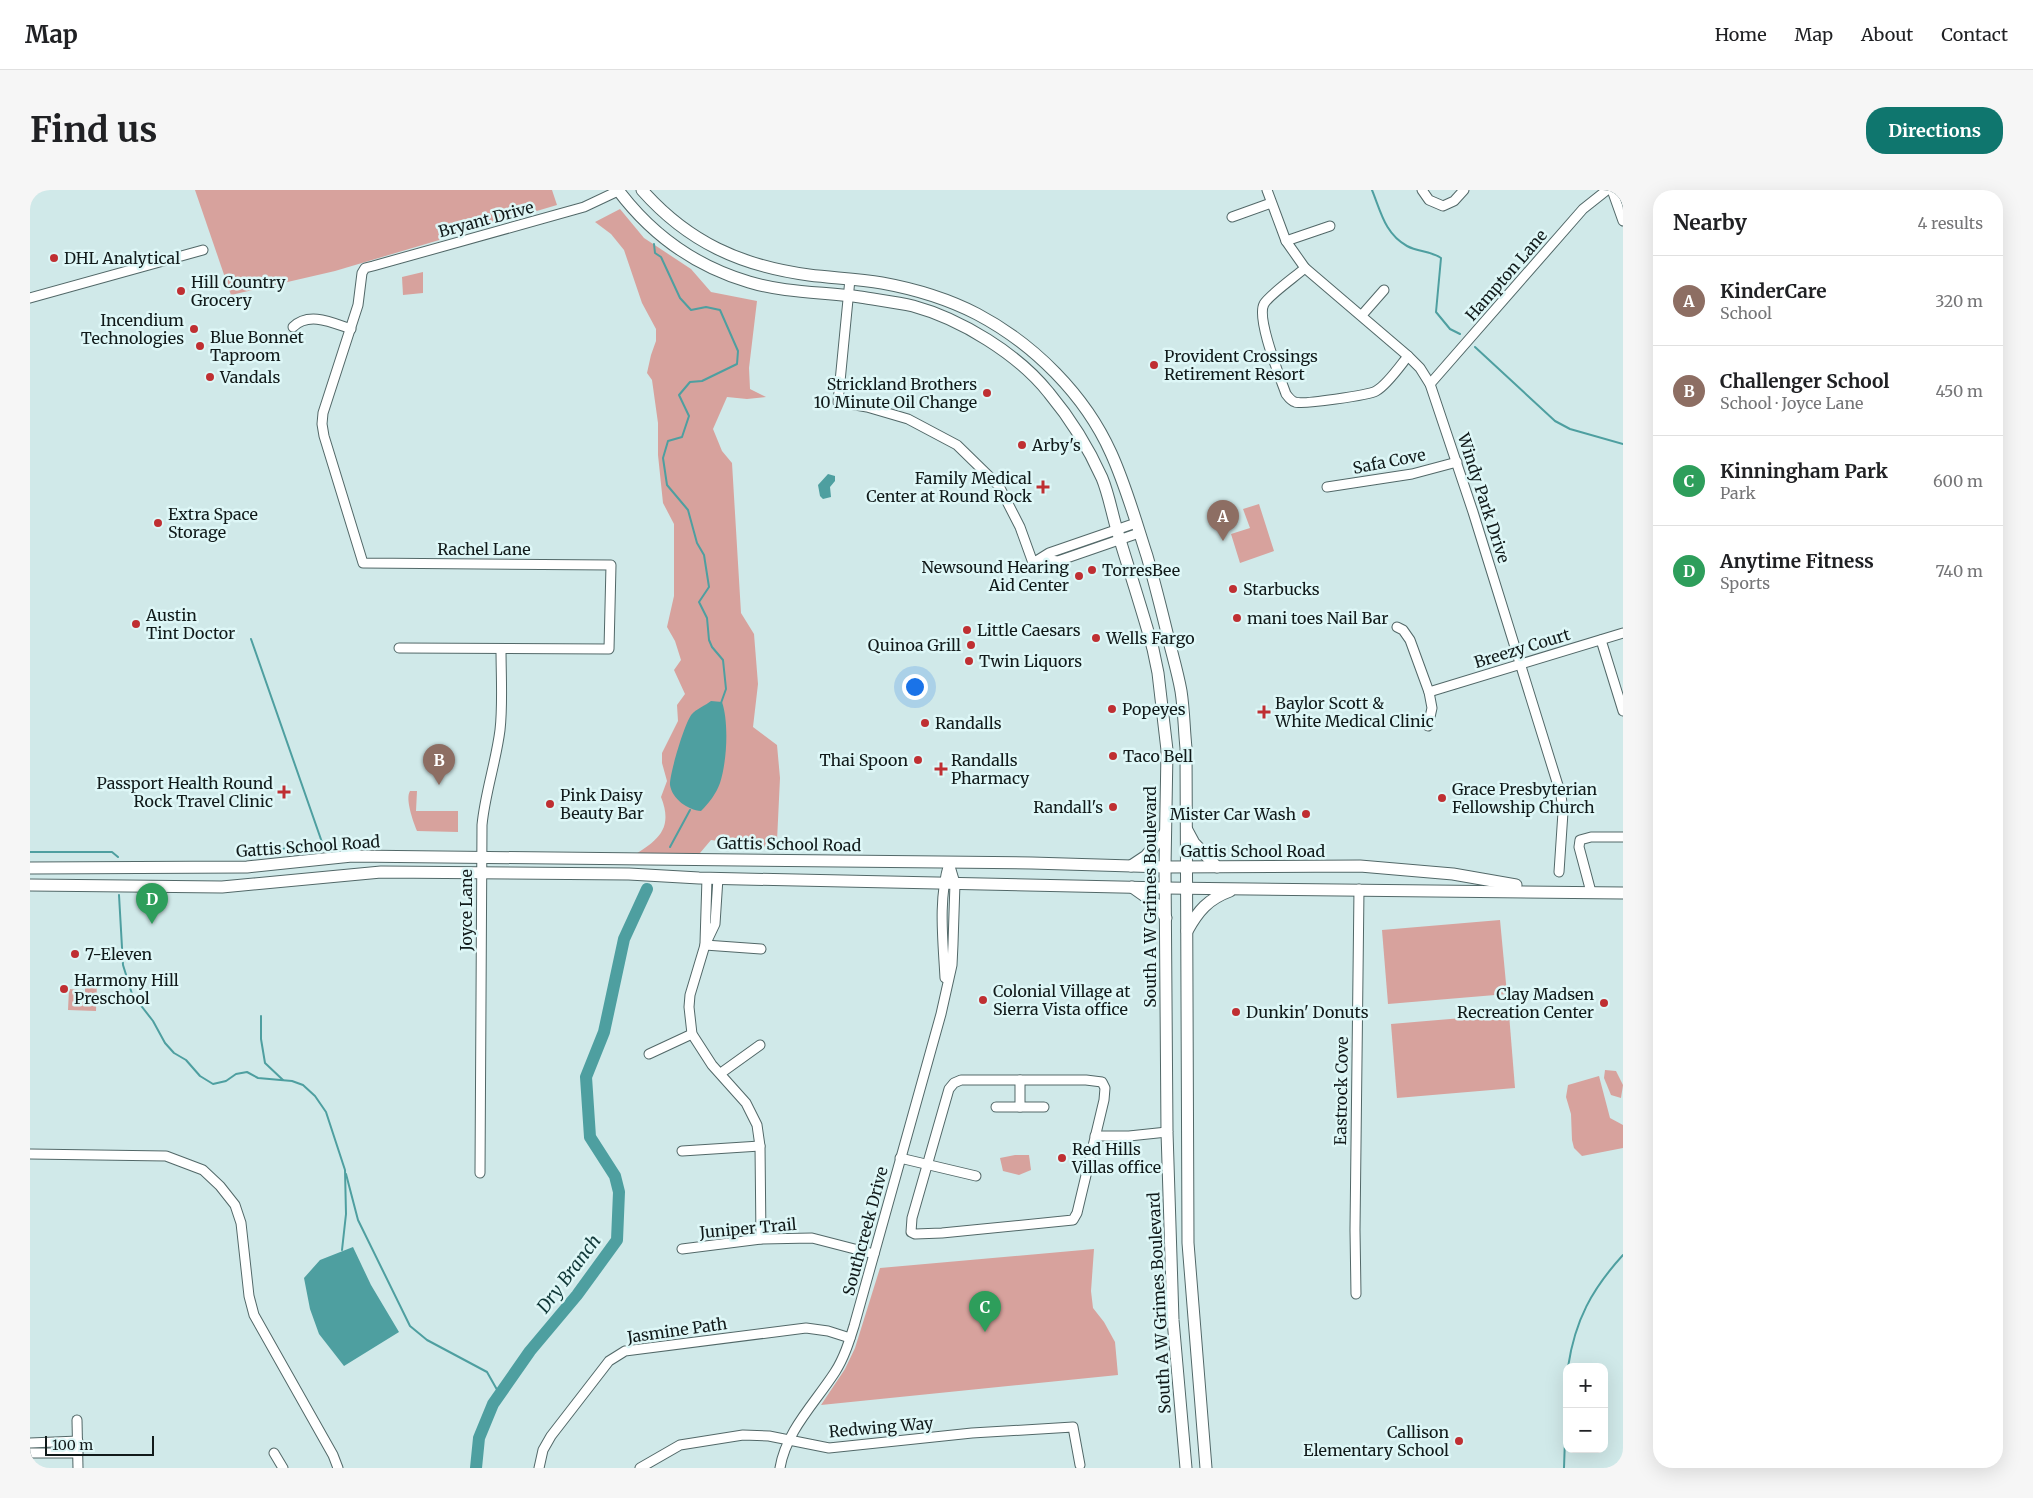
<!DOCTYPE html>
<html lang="en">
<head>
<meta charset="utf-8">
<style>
	:root { --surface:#fff; --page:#f6f6f6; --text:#202124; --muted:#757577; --line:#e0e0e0; --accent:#0f766e }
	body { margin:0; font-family:Merriweather,serif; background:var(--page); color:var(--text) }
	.controls { position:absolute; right:15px; bottom:15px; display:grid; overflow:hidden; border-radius:10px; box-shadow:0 5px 20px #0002 }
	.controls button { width:45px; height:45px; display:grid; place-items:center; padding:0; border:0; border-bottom:1px solid var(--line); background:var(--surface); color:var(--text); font:25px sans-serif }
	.scale { position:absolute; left:15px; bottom:12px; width:109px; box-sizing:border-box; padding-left:5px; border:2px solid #111a1a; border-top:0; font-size:14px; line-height:18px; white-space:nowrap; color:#111a1a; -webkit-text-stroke:4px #def7f7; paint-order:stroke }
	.you { position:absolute; left:884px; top:496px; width:18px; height:18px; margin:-12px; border:4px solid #fff; border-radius:50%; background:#1a73e8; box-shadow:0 0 0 8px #1a73e833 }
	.badge { display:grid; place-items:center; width:32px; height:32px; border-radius:50%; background:var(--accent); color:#fff; font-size:16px; font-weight:700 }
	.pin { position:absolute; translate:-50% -41px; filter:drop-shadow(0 1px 2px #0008) }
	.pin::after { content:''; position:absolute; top:26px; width:18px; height:15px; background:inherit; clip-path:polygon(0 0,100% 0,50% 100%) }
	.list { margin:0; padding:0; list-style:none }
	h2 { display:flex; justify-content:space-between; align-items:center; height:65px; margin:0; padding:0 20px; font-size:21px }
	h2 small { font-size:16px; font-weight:400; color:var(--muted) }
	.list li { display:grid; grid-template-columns:32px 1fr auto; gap:15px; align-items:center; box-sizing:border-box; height:90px; padding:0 20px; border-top:1px solid var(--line) }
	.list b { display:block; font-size:19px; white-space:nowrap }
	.list p { margin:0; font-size:16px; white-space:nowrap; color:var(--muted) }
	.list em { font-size:16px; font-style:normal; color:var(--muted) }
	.map { position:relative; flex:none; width:1593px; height:1278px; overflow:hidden; border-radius:20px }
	header { display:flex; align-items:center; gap:30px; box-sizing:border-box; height:70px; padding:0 25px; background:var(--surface); border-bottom:1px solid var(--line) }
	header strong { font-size:24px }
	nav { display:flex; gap:28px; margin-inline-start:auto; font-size:18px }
	.intro { display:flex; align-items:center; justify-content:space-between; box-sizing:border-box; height:120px; padding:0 30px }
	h1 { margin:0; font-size:35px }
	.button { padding:12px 22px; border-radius:20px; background:var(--accent); color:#fff; font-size:18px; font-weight:700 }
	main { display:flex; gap:30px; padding:0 30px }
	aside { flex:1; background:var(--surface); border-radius:20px; box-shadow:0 5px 20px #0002 }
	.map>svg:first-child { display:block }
	.green { fill:#d7a29d }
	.water { fill:#4e9fa0 }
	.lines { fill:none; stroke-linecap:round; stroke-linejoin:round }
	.stream { stroke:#4e9fa0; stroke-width:2 }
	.river { stroke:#4e9fa0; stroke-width:12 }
	.minor-casing { stroke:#526868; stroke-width:11 }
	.major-casing { stroke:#526868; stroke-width:13 }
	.minor { stroke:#fff; stroke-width:9 }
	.major { stroke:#fff; stroke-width:11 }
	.poi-dot { fill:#bf2f32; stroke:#def7f7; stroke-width:2 }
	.labels { text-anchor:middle; stroke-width:5; stroke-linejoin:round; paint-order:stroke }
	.street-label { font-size:16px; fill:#111a1a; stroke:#def7f7 }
	.poi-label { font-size:16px; fill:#111a1a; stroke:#def7f7; text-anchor:start }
	.water-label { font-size:18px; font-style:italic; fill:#0f3737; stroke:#def7f7 }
</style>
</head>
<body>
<header>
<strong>Map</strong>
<nav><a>Home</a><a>Map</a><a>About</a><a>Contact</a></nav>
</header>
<div class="intro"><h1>Find us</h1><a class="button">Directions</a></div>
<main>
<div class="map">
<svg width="1593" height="1278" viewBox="0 0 1593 1278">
	<rect width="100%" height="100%" fill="#d0e9e9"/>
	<!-- green -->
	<g class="green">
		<polygon points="165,0 522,0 527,15 305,81 201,105"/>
		<path d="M590,19L614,48L661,79L681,102L727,111L719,178L720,199L736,207L717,209L697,207L683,239L692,261L702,273L711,423L724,444L728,494L723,537L747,555L750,588L747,651L735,657L681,650L670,663L656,671L598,669C624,652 645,642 631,607L637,591L632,573V563L648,531L647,515L655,504L644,480L651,470L645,451L637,437L644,406V334L633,313L628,265V233L622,190L617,183L621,165L626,151V139L612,113L594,60L581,44L565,32Z"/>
		<polygon points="393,82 393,103 373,105 372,87"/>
		<polygon points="1229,314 1244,361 1210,373 1201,344 1220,338 1213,319"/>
		<path d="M380,601H387L386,621H428V642L387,641C383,631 375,609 380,601Z"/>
		<polygon points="1470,730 1477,804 1358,814 1352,740"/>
		<polygon points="55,792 67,792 66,821 38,820 39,799 53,800 55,802"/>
		<polygon points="1479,824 1485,898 1367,908 1361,834"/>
		<polygon points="1575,880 1586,881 1593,895 1591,908 1581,905 1574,888"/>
		<polygon points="1569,886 1580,928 1593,935 1593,958 1552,966 1544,958 1542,950 1541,924 1536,907 1538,895"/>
		<polygon points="985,965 999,965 1001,980 989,985 973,981 970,968"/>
		<polygon points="1064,1059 1061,1101 1063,1118 1074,1132 1085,1152 1088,1185 791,1215 815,1179 825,1158 850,1078"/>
	</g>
	<!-- water -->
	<g class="water">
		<polygon points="798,284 805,286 805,291 800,297 801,307 793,309 790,306 788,295"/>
		<path d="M681,511L692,512C699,533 697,571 690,593C686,604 679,613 671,621C658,620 642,609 640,595C639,586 655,531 662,524C665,520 676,515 681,511Z"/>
		<polygon points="323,1057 341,1095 369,1142 314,1176 289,1144 280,1119 274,1088 290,1070"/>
	</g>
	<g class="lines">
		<!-- stream -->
		<g class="stream">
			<path d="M1342,0C1351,22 1355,44 1377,56C1388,62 1401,61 1411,68L1406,122L1420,139L1430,144"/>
			<polyline points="624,54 625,63 631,67 650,108 661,120 676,117 690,120 708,161 707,174 672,191 660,192 649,205 659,226 652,247 638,251 633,268 637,295 658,320 667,353 674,365 679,397 669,412 677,428 679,450 682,457 693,470 696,499 691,513"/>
			<polyline points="1445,157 1525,231 1540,239 1593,254"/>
			<polyline points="221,449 294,658 233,659 233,662"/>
			<polyline points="640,657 660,620"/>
			<polyline points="0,662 82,662 88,667"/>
			<polyline points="89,705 93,775 102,804 123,831 135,853 144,863 156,870 170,886 183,894 196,891 206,884 217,882 228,888 262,891 273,895 285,906 296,922 315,980 316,1024 312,1060"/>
			<polyline points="231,826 231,849 235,873 253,890"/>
			<polyline points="316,984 328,1030 380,1136 397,1150 457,1182 470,1205"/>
			<path d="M1538,1177C1545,1130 1562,1099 1593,1065"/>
			<polyline points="1534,1278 1537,1189"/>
		</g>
		<!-- river -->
		<polyline class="river" points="446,1278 449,1248 463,1214 500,1161 547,1105 587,1050 589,1002 585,986 560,947 556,887 574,842 594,749 617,699"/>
		<defs>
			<g id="minor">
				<polyline points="1237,0 1256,51 1275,78 1378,166 1390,178 1400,194 1443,322 1531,605 1533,622 1529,682"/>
				<polyline points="1392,0 1399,10 1413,16 1424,11 1434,0"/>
				<polyline points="1582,0 1593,31"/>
				<polyline points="1202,27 1241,13"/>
				<polyline points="1256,51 1300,36"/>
				<path d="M1275,78C1266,86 1238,106 1234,114C1226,129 1250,187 1256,204C1259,208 1261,211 1265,212C1272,215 1339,205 1346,201C1357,195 1370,176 1378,166"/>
				<polyline points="820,89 808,212 837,217 878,229 927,255 969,296 990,337 1003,373 1019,363 1106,333"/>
				<polyline points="0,108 173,60"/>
				<polyline points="1332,125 1354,100"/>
				<path d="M263,137C279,121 303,133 321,139"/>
				<polyline points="1400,194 1553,19 1577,0"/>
				<polyline points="1297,297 1382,284 1427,272"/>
				<polyline points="1012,369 1028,371 1109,343"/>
				<polyline points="1367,437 1373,440 1380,450 1399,502 1402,518 1398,536"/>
				<polyline points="1571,450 1593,521"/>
				<polyline points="369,458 579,459 581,375 333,373 294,246 292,234 293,223 328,115 332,83 335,78 343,76 554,17 588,1"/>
				<polyline points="1399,502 1593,443"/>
				<polyline points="688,688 685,734 675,755 660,805 659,817 662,844 682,875 716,913 727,935 730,956 731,1049"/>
				<polyline points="1561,702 1549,657 1550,650 1561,647 1593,647"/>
				<polyline points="675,753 677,688"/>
				<polyline points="675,755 731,759"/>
				<path d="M915,788C913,750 908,709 919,673"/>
				<polyline points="619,864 662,844"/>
				<polyline points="691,883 730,855"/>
				<polygon points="931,890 1056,890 1072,892 1075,898 1074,910 1047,1023 1043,1030 912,1043 885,1044 881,1042 882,1028 919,899 924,893"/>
				<polyline points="990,890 990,917"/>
				<polyline points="966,917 1014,917"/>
				<polyline points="1065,946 1099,946 1137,942"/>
				<polyline points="652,961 730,956"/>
				<polyline points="0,964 136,966 173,980 190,996 205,1015 211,1033 219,1106 224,1125 303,1265 308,1278"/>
				<polyline points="870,968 946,986"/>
				<path d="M450,983L452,635C455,603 466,572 470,540C473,514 471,486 471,459"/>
				<polyline points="652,1059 731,1049 782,1048 844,1064"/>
				<polyline points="1326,1104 1325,1040 1329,699"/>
				<polyline points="47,1230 48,1278"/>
				<polyline points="0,1253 48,1251"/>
				<polyline points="0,1263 48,1263"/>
				<polyline points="244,1263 253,1278"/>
				<polyline points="509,1278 513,1260 521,1246 579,1171 595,1161 776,1138 798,1141 820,1148"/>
				<polyline points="610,1278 650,1255 713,1245 739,1246 799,1258 942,1243 1043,1237 1050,1275"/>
				<path d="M750,1278C756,1241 785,1213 805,1182C814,1168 819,1152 824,1136L911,824L922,775L923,754L925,693L919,673"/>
			</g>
			<g id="major">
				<path d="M588,0C621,44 665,76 719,92C755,103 793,102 830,107C847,110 866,112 883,116C931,129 988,164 1019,203C1039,227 1059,259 1072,288C1079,305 1082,324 1087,340C1099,380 1112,419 1123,459L1128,483L1137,560L1135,677L1137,942L1143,1130L1156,1278"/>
				<path d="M612,0C658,52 711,76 779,85C803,88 828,89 852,93C885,99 918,109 947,124C1004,154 1055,205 1081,263C1096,296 1106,332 1117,366C1125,394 1132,422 1139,451C1143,467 1148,484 1151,501C1154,520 1154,539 1156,558L1158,1053L1176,1278"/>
				<polyline points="1157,640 1164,653 1187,677"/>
				<polyline points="1101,676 1116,666 1135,643"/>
				<polyline points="0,678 217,677 322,666 1002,673 1135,677 1330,676 1423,684 1486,695"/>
				<polyline points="0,695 192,697 351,682 599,684 669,688 1135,698 1593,703"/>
				<polyline points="1102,697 1126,714 1136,728"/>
				<path d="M1157,741C1168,721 1178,709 1200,701"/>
			</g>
		</defs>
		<!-- minor casing -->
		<use href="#minor" class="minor-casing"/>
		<!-- major casing -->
		<use href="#major" class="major-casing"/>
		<!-- minor -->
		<use href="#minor" class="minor"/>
		<!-- major -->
		<use href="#major" class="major"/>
	</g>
	<!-- markers -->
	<g class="poi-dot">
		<circle cx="24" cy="68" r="5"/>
		<circle cx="151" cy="101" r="5"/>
		<circle cx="164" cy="139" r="5"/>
		<circle cx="170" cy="156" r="5"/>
		<circle cx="1124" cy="175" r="5"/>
		<circle cx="180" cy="187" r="5"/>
		<circle cx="957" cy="203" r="5"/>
		<circle cx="992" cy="255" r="5"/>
		<path d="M1010.5 289.5h5v5h5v5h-5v5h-5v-5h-5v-5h5z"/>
		<circle cx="128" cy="333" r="5"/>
		<circle cx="1062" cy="380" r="5"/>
		<circle cx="1049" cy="386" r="5"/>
		<circle cx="1203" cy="399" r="5"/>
		<circle cx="1207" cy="428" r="5"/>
		<circle cx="106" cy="434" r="5"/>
		<circle cx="937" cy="440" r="5"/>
		<circle cx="1066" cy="448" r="5"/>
		<circle cx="941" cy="455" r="5"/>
		<circle cx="939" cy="471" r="5"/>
		<circle cx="1082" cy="519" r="5"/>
		<path d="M1231.5 514.5h5v5h5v5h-5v5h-5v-5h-5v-5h5z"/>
		<circle cx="895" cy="533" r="5"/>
		<circle cx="1083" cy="566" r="5"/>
		<circle cx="888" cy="570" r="5"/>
		<path d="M908.5 571.5h5v5h5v5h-5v5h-5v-5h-5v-5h5z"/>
		<path d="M251.5 594.5h5v5h5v5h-5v5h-5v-5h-5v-5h5z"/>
		<circle cx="1412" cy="608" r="5"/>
		<circle cx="520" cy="614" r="5"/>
		<circle cx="1083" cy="617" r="5"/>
		<circle cx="1276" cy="624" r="5"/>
		<circle cx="45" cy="764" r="5"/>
		<circle cx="34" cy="799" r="5"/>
		<circle cx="953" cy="810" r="5"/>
		<circle cx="1574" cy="813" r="5"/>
		<circle cx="1206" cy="822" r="5"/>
		<circle cx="1032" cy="968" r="5"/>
		<circle cx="1429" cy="1251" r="5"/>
	</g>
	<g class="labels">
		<!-- street labels -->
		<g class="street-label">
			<text transform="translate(456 29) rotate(-15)" y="6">Bryant Drive</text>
			<text transform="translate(1476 85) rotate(-49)" y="6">Hampton Lane</text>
			<text transform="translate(1359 271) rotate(-11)" y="6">Safa Cove</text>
			<text transform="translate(1454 308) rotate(72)" y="6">Windy Park Drive</text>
			<text x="454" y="365">Rachel Lane</text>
			<text transform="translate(1492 458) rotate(-17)" y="6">Breezy Court</text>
			<text transform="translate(759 654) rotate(1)" y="6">Gattis School Road</text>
			<text transform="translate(278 656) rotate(-4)" y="6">Gattis School Road</text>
			<text x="1223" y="667">Gattis School Road</text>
			<text transform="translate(1120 707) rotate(-90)" y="6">South A W Grimes Boulevard</text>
			<text transform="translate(436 720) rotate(-90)" y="6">Joyce Lane</text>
			<text transform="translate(1311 901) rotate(-89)" y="6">Eastrock Cove</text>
			<text transform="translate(718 1038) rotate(-5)" y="6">Juniper Trail</text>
			<text transform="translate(835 1041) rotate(-75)" y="6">Southcreek Drive</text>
			<text transform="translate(1129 1113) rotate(-93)" y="6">South A W Grimes Boulevard</text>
			<text transform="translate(647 1140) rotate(-8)" y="6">Jasmine Path</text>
			<text transform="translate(851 1237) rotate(-5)" y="6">Redwing Way</text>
		</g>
		<!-- poi labels -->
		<g class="poi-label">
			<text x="34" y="74">DHL Analytical</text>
			<text x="161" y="98">Hill Country<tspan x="161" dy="18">Grocery</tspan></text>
			<text x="154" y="136" text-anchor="end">Incendium<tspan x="154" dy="18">Technologies</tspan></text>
			<text x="180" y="153">Blue Bonnet<tspan x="180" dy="18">Taproom</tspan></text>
			<text x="1134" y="172">Provident Crossings<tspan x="1134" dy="18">Retirement Resort</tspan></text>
			<text x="190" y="193">Vandals</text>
			<text x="947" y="200" text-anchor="end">Strickland Brothers<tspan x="947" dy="18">10 Minute Oil Change</tspan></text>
			<text x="1002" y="261">Arby's</text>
			<text x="1002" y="294" text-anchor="end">Family Medical<tspan x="1002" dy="18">Center at Round Rock</tspan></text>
			<text x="138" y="330">Extra Space<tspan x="138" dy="18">Storage</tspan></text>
			<text x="1039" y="383" text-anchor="end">Newsound Hearing<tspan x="1039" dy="18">Aid Center</tspan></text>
			<text x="1072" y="386">TorresBee</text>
			<text x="1213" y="405">Starbucks</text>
			<text x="116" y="431">Austin<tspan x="116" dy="18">Tint Doctor</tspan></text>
			<text x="1217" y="434">mani toes Nail Bar</text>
			<text x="947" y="446">Little Caesars</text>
			<text x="1076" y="454">Wells Fargo</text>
			<text x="931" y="461" text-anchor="end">Quinoa Grill</text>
			<text x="949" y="477">Twin Liquors</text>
			<text x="1245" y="519">Baylor Scott &amp;<tspan x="1245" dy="18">White Medical Clinic</tspan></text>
			<text x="1092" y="525">Popeyes</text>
			<text x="905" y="539">Randalls</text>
			<text x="1093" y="572">Taco Bell</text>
			<text x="878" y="576" text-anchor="end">Thai Spoon</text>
			<text x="921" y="576">Randalls<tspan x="921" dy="18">Pharmacy</tspan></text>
			<text x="243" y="599" text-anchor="end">Passport Health Round<tspan x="243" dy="18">Rock Travel Clinic</tspan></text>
			<text x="1422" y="605">Grace Presbyterian<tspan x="1422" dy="18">Fellowship Church</tspan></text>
			<text x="530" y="611">Pink Daisy<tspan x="530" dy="18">Beauty Bar</tspan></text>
			<text x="1073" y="623" text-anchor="end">Randall's</text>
			<text x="1266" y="630" text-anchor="end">Mister Car Wash</text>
			<text x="55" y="770">7-Eleven</text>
			<text x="44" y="796">Harmony Hill<tspan x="44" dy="18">Preschool</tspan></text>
			<text x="963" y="807">Colonial Village at<tspan x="963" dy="18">Sierra Vista office</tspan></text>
			<text x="1564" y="810" text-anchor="end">Clay Madsen<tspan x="1564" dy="18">Recreation Center</tspan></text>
			<text x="1216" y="828">Dunkin' Donuts</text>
			<text x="1042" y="965">Red Hills<tspan x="1042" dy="18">Villas office</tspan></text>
			<text x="1419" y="1248" text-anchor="end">Callison<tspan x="1419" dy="18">Elementary School</tspan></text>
		</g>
		<!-- water labels -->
		<g class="water-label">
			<text transform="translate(539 1084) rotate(-53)" y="6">Dry Branch</text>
		</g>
	</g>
</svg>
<div class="controls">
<button>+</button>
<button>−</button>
</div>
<div class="scale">100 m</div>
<div class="you"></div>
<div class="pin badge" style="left:1193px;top:351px;background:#8d6e63">A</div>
<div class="pin badge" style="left:409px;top:595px;background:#8d6e63">B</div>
<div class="pin badge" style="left:955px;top:1142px;background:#2e9e5b">C</div>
<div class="pin badge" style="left:122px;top:734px;background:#2e9e5b">D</div>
</div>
<aside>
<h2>Nearby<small>4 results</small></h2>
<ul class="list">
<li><span class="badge" style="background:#8d6e63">A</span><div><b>KinderCare</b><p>School</p></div><em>320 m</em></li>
<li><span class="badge" style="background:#8d6e63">B</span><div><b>Challenger School</b><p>School · Joyce Lane</p></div><em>450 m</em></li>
<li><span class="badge" style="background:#2e9e5b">C</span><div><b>Kinningham Park</b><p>Park</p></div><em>600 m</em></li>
<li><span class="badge" style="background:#2e9e5b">D</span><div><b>Anytime Fitness</b><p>Sports</p></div><em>740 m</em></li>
</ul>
</aside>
</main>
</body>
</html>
